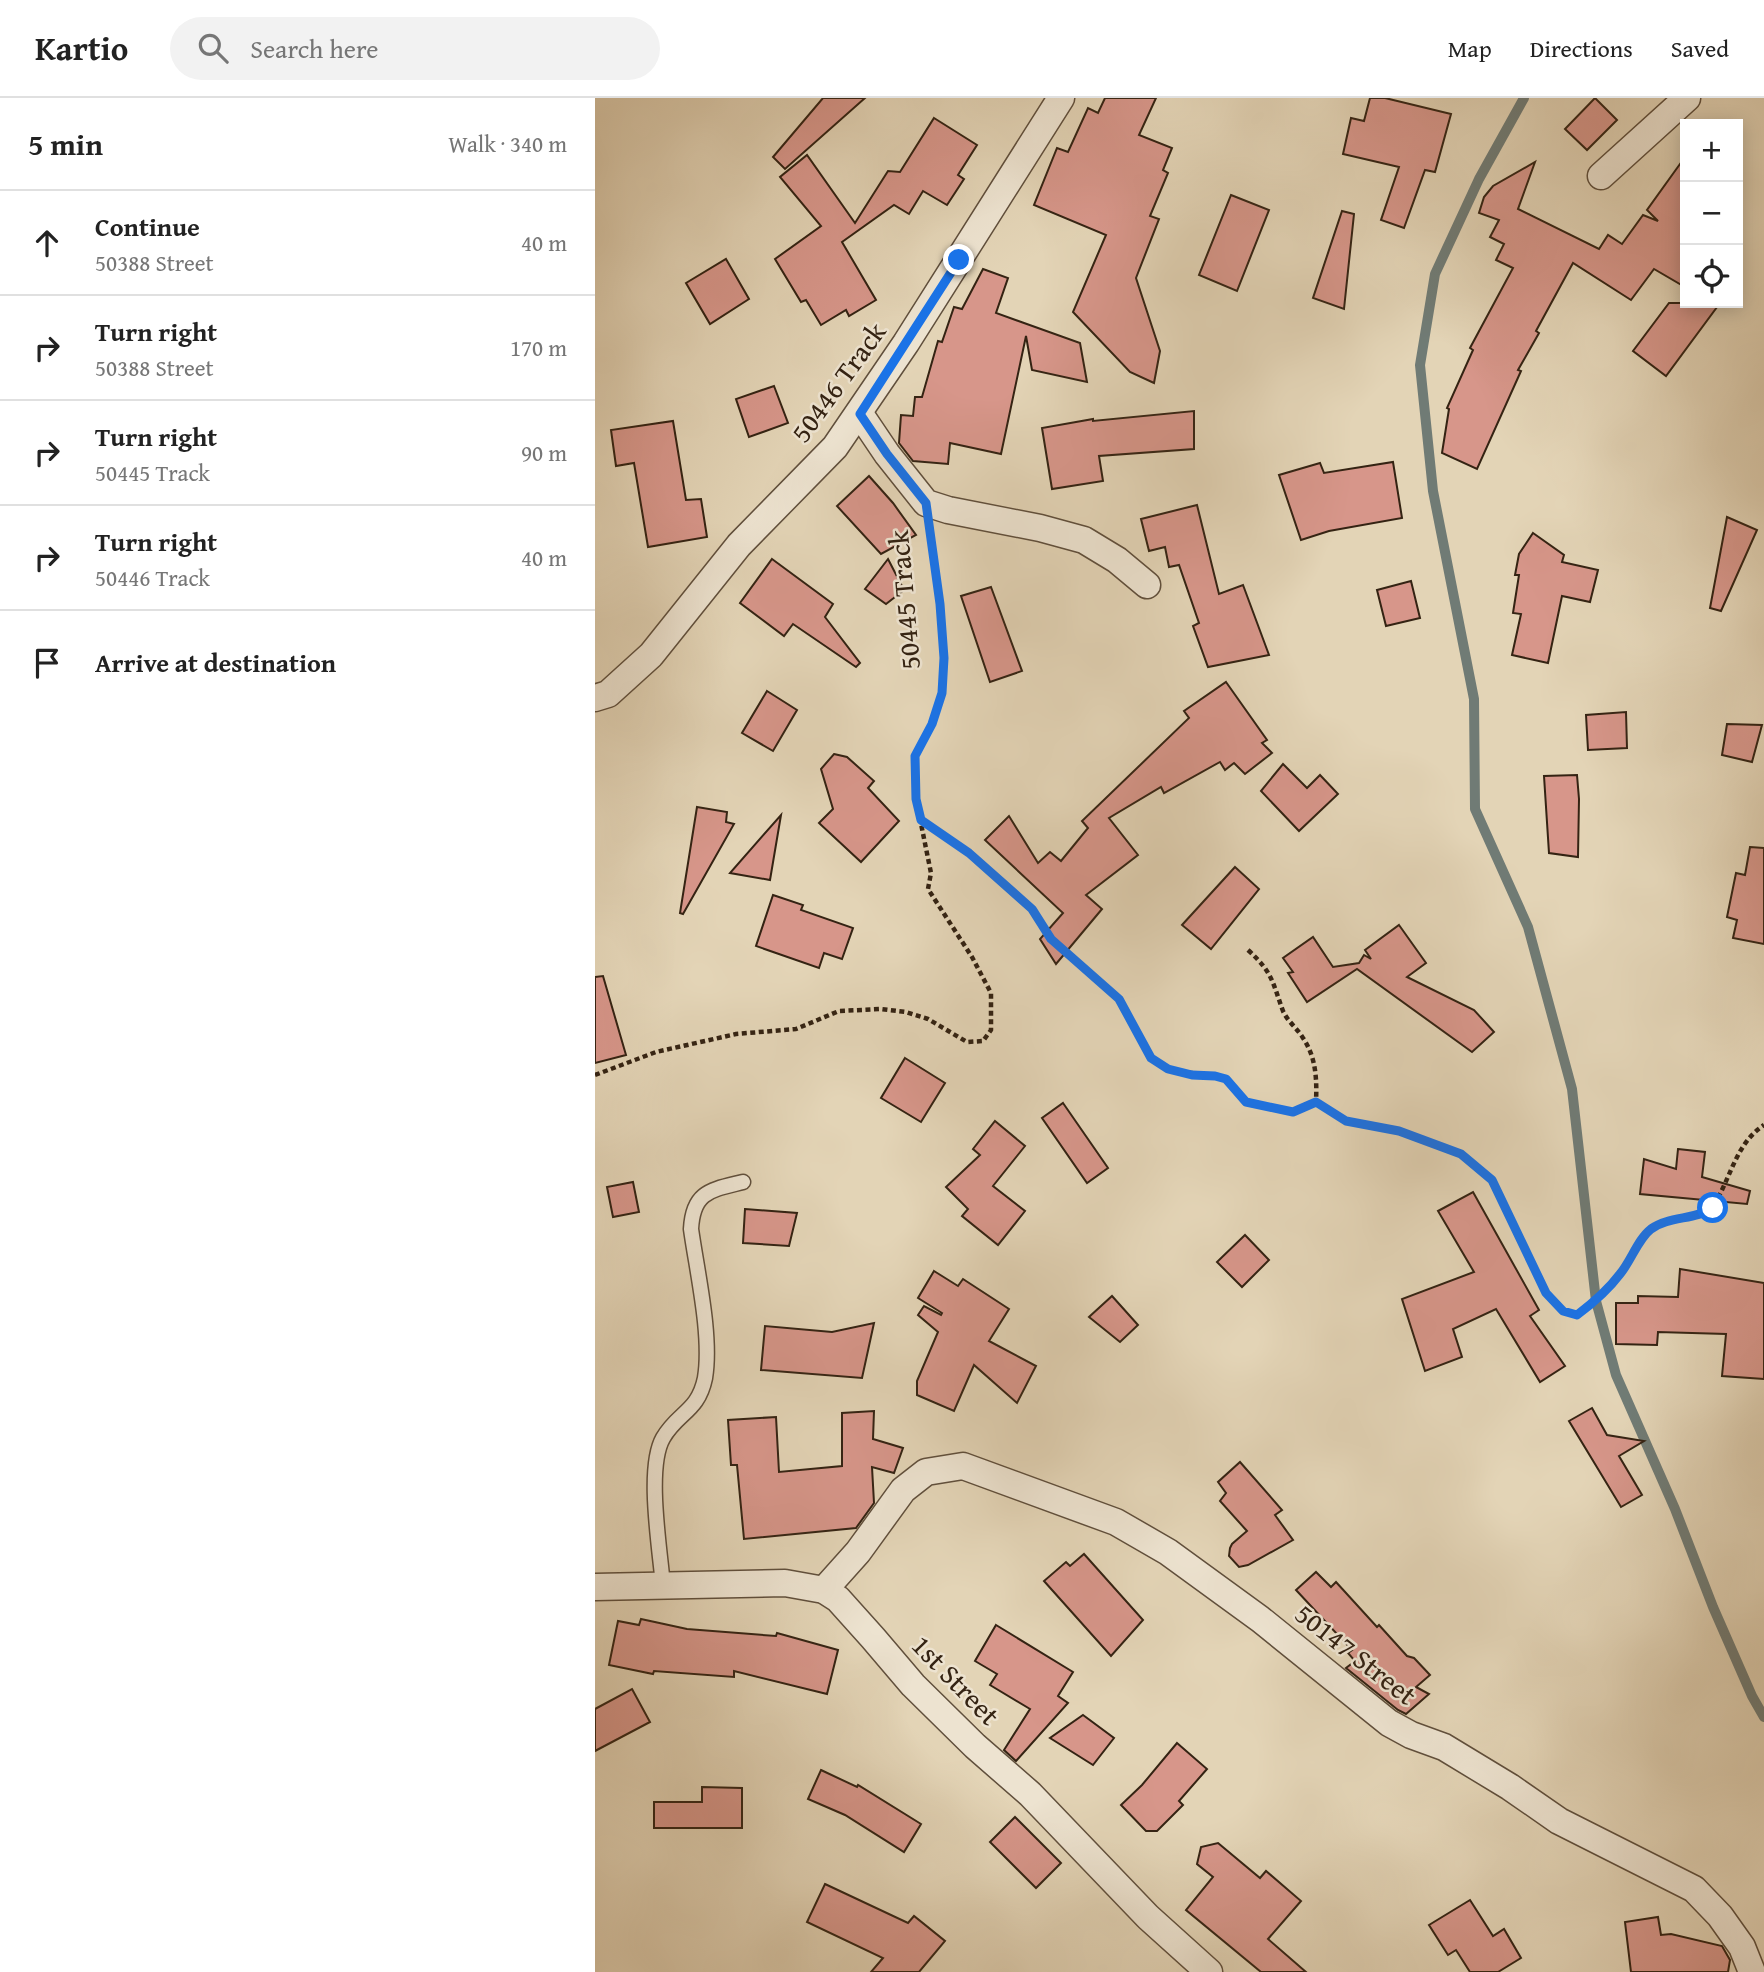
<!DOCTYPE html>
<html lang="en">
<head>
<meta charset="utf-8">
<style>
	:root { --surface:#fff; --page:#f2f2f2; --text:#222; --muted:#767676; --line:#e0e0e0 }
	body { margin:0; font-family:"Gentium Book Plus",serif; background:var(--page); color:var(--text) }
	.controls { position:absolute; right:21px; top:21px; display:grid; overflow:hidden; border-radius:0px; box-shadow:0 4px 18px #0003 }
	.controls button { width:63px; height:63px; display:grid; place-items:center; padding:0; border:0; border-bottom:2px solid var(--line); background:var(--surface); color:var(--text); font:35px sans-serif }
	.stop { position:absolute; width:21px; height:21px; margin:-16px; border:5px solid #1a73e8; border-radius:50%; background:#fff }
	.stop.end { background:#1a73e8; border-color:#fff; box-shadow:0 2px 7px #0008 }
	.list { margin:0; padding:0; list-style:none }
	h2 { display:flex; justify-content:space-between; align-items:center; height:91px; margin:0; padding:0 28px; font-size:30px }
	h2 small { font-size:23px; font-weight:400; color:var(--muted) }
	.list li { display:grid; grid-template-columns:46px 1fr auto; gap:21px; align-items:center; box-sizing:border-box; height:105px; padding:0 28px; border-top:2px solid var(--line) }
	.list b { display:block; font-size:26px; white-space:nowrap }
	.list p { margin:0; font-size:23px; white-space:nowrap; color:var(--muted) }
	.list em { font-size:23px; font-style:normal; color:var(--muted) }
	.icon { flex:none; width:38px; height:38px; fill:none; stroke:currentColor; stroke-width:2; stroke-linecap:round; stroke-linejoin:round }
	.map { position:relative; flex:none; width:1169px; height:1874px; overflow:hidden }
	header { display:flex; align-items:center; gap:42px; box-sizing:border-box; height:98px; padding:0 35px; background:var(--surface); border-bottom:2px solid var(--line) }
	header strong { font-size:33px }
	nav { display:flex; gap:38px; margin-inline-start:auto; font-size:24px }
	.search { width:490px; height:63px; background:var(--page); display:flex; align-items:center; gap:18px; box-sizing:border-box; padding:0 24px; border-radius:38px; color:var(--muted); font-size:26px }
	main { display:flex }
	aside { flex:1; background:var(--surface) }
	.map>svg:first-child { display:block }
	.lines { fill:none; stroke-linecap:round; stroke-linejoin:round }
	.stream { stroke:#707b75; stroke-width:10 }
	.building { fill:#d7968a; stroke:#342313; stroke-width:2 }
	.lane-casing { stroke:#604f3c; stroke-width:17 }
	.street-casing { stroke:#604f3c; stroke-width:29 }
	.path { stroke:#342313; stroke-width:4.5; stroke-dasharray:5 3.5; stroke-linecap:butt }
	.lane { stroke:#ede3d0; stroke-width:14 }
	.street { stroke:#ede3d0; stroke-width:26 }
	.route { stroke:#1a73e8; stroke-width:9 }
	.labels { text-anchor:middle; stroke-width:5; stroke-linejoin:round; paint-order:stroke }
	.street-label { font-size:28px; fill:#342313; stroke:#ede3d0 }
</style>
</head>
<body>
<header>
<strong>Kartio</strong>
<div class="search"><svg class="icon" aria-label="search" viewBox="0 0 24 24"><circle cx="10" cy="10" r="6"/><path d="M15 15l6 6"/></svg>Search here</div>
<nav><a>Map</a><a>Directions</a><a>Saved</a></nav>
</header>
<main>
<aside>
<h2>5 min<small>Walk · 340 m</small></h2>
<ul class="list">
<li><svg class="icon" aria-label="ahead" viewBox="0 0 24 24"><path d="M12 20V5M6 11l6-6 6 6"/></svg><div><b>Continue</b><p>50388 Street</p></div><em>40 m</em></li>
<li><svg class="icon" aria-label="right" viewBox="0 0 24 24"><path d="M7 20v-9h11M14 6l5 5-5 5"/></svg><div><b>Turn right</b><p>50388 Street</p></div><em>170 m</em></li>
<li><svg class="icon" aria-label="right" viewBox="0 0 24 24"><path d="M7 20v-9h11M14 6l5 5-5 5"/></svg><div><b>Turn right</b><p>50445 Track</p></div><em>90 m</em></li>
<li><svg class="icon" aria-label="right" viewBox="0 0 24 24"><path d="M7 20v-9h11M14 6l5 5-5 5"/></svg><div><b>Turn right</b><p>50446 Track</p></div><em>40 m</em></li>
<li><svg class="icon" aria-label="arrive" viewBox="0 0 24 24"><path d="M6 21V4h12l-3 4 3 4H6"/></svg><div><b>Arrive at destination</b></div></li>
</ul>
</aside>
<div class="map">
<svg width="1169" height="1874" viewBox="0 0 1169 1874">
	<rect width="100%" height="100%" fill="#e3d4b6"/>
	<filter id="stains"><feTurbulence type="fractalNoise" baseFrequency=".00286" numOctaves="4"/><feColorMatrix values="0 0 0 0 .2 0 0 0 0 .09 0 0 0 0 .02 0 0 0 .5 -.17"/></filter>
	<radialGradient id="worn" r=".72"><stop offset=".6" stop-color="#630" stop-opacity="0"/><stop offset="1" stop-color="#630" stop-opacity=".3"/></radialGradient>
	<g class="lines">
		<!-- stream -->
		<polyline class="stream" points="929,0 884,81 840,176 825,267 838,393 879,601 880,711 933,829 977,991 1001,1203 1021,1277 1080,1411 1118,1509 1157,1598 1169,1619"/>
	</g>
	<!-- building -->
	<g class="building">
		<polygon points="228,0 270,0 190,71 178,59"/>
		<polygon points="510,0 561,0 544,37 577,50 568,72 573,75 555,118 564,121 541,180 565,253 559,285 535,274 478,214 511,137 439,107 462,50 473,54 493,10 503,15"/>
		<polygon points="775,0 790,0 856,16 840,74 830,72 809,130 786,122 804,69 748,56 756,20 769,23"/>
		<polygon points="1000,0 1022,22 992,52 970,31"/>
		<polygon points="339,20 382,47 363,77 369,81 352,107 328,93 314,116 299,107 247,144 281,202 254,218 251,212 226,227 211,202 206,204 180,161 226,128 185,79 212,57 260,125 293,73 305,74"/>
		<polygon points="1090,59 1090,189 1059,171 1036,202 978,165 941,233 944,235 923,272 926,273 882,371 847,355 854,311 852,310 878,252 875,250 918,170 901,162 909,146 895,139 904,122 884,115 889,99 898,88 940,64 923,111 1004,151 1013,137 1027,146 1048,117 1063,123 1052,112"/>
		<polygon points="636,97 674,112 642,193 604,177"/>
		<polygon points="747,113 759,116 749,211 718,200"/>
		<polygon points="131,161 154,201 115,226 91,185"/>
		<polygon points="388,171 413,180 401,215 485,245 492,284 437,272 431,238 406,356 355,345 353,366 318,363 304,345 306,317 318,318 320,299 327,299 343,243 347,244 359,209 367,211"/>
		<polygon points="1074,205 1125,205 1071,278 1038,253"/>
		<polygon points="179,288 193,325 154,339 141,301"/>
		<polygon points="599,313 599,351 504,358 508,383 457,391 447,330 498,321 498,323"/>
		<polygon points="78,323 91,402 106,401 112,439 53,449 39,365 21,368 16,332"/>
		<polygon points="798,364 807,420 734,433 706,442 684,377 725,365 729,375"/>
		<polygon points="274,378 298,405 321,437 286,456 242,408"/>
		<polygon points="602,407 624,496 648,487 674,557 613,569 598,528 604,525 584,467 574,469 570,449 554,453 546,421"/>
		<polygon points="1132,419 1162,432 1126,513 1115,510"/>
		<polygon points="938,435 969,457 967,464 1003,472 995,504 967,498 953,565 917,557 926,516 918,515 924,477 920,477 924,456"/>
		<polygon points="177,461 238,506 230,519 265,565 261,569 198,526 189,538 145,505"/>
		<polygon points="293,461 309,492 291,506 270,491"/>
		<polygon points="816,483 825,520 791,528 782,492"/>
		<polygon points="396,489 427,573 395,584 366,498"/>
		<polygon points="631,584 672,642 667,645 677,655 650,676 639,665 630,672 625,664 569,695 566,689 514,720 543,757 491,797 507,811 461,866 445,841 468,815 390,742 414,718 443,765 455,754 466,763 493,730 487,723 594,620 589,613"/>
		<polygon points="172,593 202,612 178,653 147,635"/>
		<polygon points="1031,614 1032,650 993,652 991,617"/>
		<polygon points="1132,626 1167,627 1157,664 1127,657"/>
		<polygon points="239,656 252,659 279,683 273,690 304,723 266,764 224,725 238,711 226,671"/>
		<polygon points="688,666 712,690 725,677 743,696 704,733 666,693"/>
		<polygon points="982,677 984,701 983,759 954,755 949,678"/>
		<polygon points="102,709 132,714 131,724 139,726 88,816 85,815"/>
		<polygon points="186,717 175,782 135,775"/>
		<polygon points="1155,749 1169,750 1169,846 1138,840 1142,822 1132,819 1141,775 1150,777"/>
		<polygon points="640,769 664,791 616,851 587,827"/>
		<polygon points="178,797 208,807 206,812 258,830 247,861 229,855 224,870 161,848"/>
		<polygon points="804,827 831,865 812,879 879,912 899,934 877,954 762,871 712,904 693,875 698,874 688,860 718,839 738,869 764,865 769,857 776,861 770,852"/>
		<polygon points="8,878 31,957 0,965 0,879"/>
		<polygon points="310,960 350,985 326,1024 286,1000"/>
		<polygon points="468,1005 513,1070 492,1085 447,1020"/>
		<polygon points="400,1023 430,1048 398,1088 430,1113 403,1147 367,1118 373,1111 351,1089 385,1057 378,1051"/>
		<polygon points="1083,1051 1110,1054 1107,1079 1155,1093 1152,1106 1045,1096 1049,1061 1081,1071"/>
		<polygon points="38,1084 44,1114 18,1119 12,1089"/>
		<polygon points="878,1094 944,1212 935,1218 970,1268 945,1284 901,1211 858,1231 867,1259 830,1273 807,1201 879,1174 843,1113"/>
		<polygon points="150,1111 202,1115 194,1148 148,1145"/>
		<polygon points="650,1137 674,1162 647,1189 622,1164"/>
		<polygon points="1085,1171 1169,1185 1169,1281 1127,1278 1131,1236 1063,1234 1062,1247 1021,1246 1021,1205 1043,1205 1043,1198 1083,1199"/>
		<polygon points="339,1173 363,1188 368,1181 414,1211 394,1243 441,1268 422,1305 379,1267 359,1313 322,1297 322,1283 343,1234 323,1217 329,1208 346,1217 347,1215 323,1200"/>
		<polygon points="517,1198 543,1227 525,1244 494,1219"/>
		<polygon points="279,1225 267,1280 166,1272 170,1228 237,1234"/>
		<polygon points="997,1310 1012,1337 1049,1343 1024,1358 1047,1397 1026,1409 974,1323"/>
		<polygon points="279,1313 278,1341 308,1350 299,1375 277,1369 279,1405 261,1430 149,1441 142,1367 136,1367 133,1322 181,1319 184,1374 247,1368 247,1315"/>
		<polygon points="645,1364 687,1412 680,1417 698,1442 653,1467 644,1469 634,1458 635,1450 637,1446 652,1433 625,1403 631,1395 623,1384"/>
		<polygon points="489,1456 548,1522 516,1558 449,1483 471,1464 475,1468"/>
		<polygon points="721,1474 736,1489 741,1484 782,1529 784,1527 812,1558 819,1560 835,1577 821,1589 834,1596 811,1616 803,1612 751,1570 760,1563 753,1555 757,1552 701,1492"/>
		<polygon points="46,1521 92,1531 181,1538 182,1535 243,1552 232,1596 139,1573 139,1579 59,1573 58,1576 14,1567 23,1523 44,1527"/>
		<polygon points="401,1527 478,1574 463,1598 473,1605 421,1663 409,1652 435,1611 395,1587 402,1576 380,1563"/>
		<polygon points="37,1591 55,1624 0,1653 0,1611"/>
		<polygon points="488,1617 519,1640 498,1667 455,1640"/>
		<polygon points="582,1645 612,1671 584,1703 588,1707 562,1733 551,1733 526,1707 547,1687"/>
		<polygon points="226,1672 262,1689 263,1687 326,1726 309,1754 250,1717 213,1701"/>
		<polygon points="107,1689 147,1690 147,1730 59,1730 59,1704 107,1704"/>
		<polygon points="420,1719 466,1765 441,1790 395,1744"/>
		<polygon points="623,1745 665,1780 671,1773 706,1803 673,1841 711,1874 666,1874 591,1812 618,1779 602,1766 606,1749"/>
		<polygon points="230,1786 313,1825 319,1818 350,1843 324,1874 276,1874 288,1860 212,1824"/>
		<polygon points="875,1802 898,1838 909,1831 926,1860 903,1874 875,1874 861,1852 853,1857 834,1827"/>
		<polygon points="1063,1819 1066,1837 1076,1836 1127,1848 1135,1862 1133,1874 1036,1874 1030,1824"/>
	</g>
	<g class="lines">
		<defs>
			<path id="lane" d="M68,1488C65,1451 51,1370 68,1340C83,1314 103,1314 110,1280C117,1238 102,1174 96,1131C98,1093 116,1092 148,1084"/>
			<g id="street">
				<polyline points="1006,78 1092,0"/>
				<polyline points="265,316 292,356 331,405 353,412 445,430 489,442 522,462 552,487"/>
				<polyline points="0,600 13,596 56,557 144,447 240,349 311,245 466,0"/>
				<polyline points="0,1489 190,1485 229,1492 243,1501 278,1540 318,1587 380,1648 435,1696 553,1819 614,1874"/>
				<polyline points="229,1492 263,1454 308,1392 331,1374 368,1368 521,1424 573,1454 665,1521 794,1625 816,1637 849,1649 915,1689 964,1723 1099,1791 1125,1818 1147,1849 1157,1874"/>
			</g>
		</defs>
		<!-- lane casing -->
		<use href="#lane" class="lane-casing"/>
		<!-- street casing -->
		<use href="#street" class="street-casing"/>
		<!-- path -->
		<g class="path">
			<polyline points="328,723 374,755 437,811 456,841 524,901 556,960 573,971 631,981 651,1004 698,1014 721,1004"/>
			<path d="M653,852C678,875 677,883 688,913C693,924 702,930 708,940C721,959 722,981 721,1004"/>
			<polyline points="0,977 61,954 141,936 201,931 244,913 286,911 311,914 333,921 372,944 388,943 396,932 396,895 377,859 333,791 336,775 321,701 320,658 337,626 347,595 349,560 345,506 335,437"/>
			<path d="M721,1004L751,1023L805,1033L866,1056L897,1082L951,1195L968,1213L982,1217C999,1205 1016,1190 1028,1173C1036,1160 1043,1142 1054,1132C1070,1118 1107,1124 1118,1108C1136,1081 1140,1046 1169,1027"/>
		</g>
		<!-- lane -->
		<use href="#lane" class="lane"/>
		<!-- street -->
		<use href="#street" class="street"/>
	</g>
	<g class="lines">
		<!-- route -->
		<path class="route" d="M364,162L265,316L292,356L331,405L345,506L349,560L347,595L337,626L320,658L321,701L326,722L374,755L437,811L456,841L524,901L556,960L573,971L597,977L620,978L631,981L651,1004L698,1014L721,1004L751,1023L804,1033L866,1056L897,1082L951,1195L968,1213L982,1217C998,1205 1013,1192 1025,1176C1036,1163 1043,1141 1056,1131C1074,1118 1100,1122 1118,1110"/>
	</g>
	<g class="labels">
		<!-- street labels -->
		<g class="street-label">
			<text transform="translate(243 284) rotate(-54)" y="10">50446 Track</text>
			<text transform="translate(309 502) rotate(-95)" y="10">50445 Track</text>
			<text transform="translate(761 1556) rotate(38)" y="10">50147 Street</text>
			<text transform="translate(361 1582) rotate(46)" y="10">1st Street</text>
		</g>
	</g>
	<rect width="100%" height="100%" filter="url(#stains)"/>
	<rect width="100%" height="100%" fill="url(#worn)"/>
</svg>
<div class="controls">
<button>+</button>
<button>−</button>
<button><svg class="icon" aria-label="locate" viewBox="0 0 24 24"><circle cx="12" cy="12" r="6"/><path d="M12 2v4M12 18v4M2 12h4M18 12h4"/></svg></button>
</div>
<div class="stop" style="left:1118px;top:1110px"></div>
<div class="stop end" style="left:364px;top:162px"></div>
</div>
</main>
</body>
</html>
